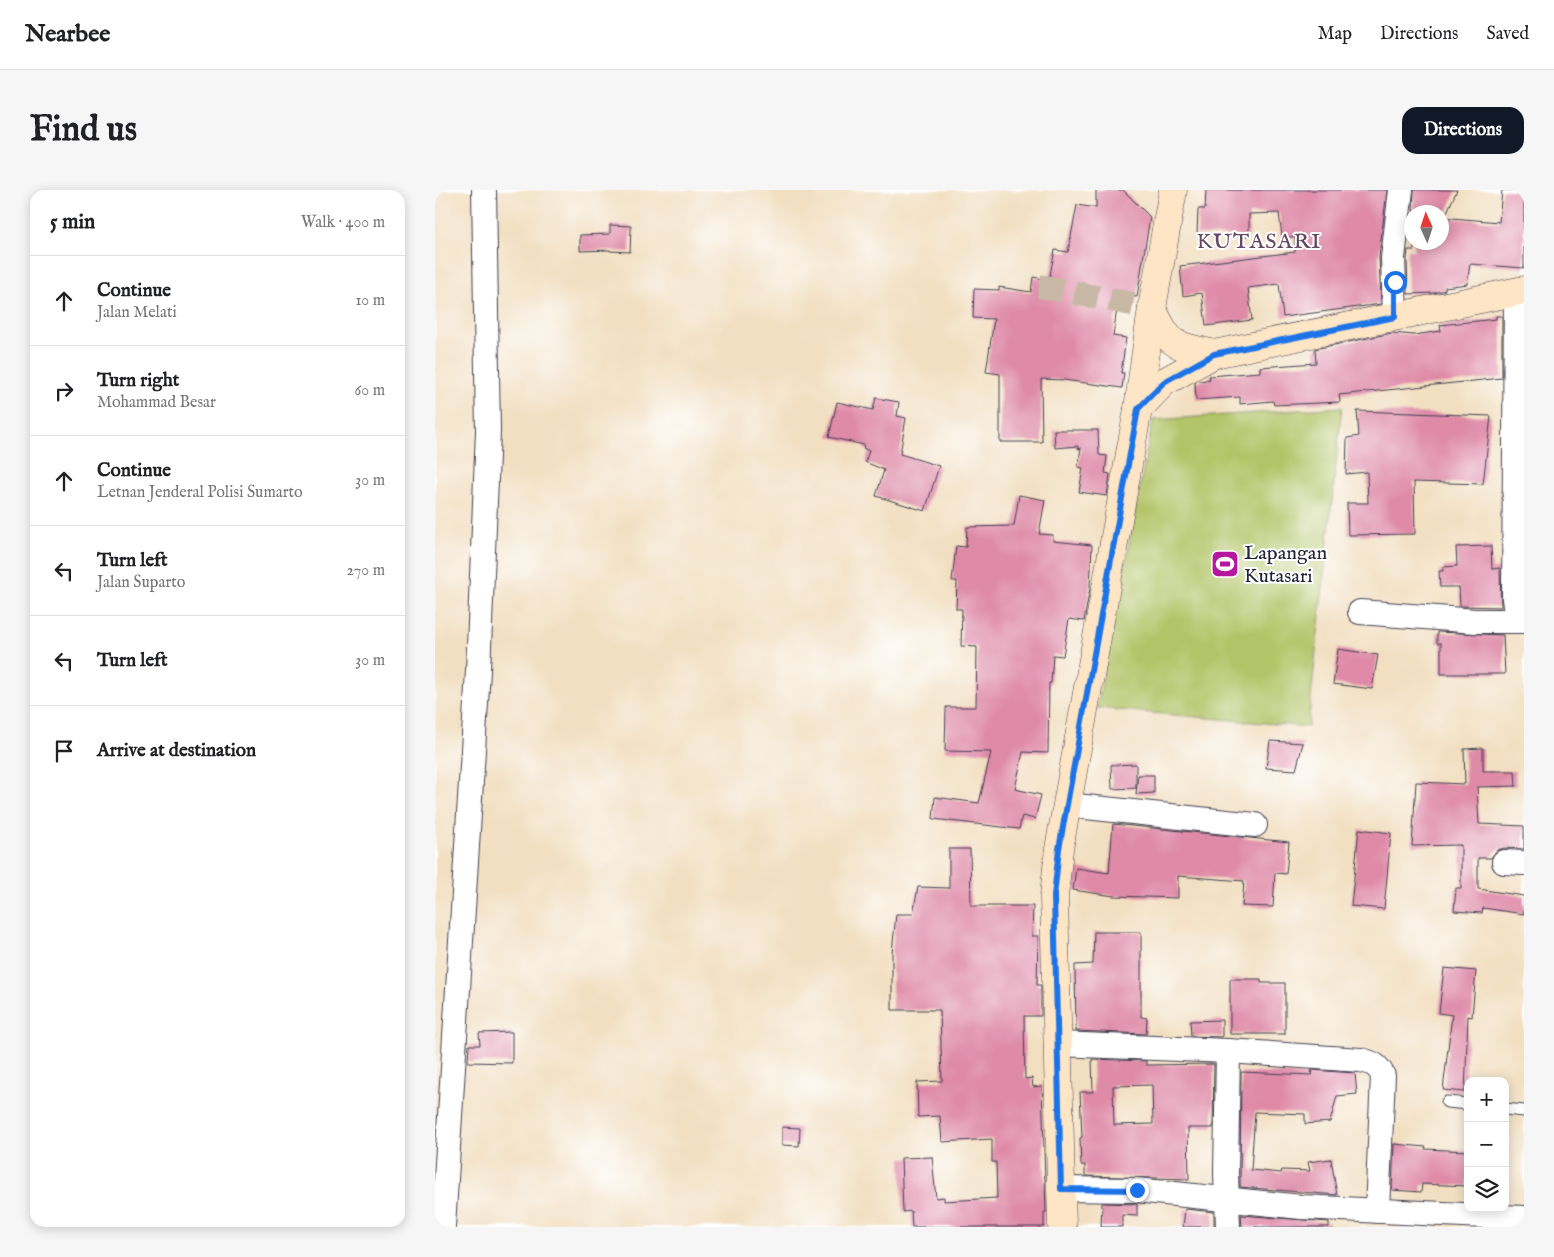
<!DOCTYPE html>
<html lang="en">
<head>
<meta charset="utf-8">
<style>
	:root { --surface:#fff; --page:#f6f6f6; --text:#202124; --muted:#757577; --line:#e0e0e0; --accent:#111827 }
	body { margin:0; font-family:"IM FELL English",serif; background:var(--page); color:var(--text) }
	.controls { position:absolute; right:15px; bottom:15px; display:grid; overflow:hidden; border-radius:10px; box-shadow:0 2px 12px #0003 }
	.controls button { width:45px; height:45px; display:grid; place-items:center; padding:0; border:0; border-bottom:1px solid var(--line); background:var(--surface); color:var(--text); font:25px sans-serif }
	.compass { position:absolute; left:969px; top:15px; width:45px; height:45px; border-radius:50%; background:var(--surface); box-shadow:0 2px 12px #0003; rotate:357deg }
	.stop { position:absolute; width:15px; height:15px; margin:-11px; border:4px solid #1a73e8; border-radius:50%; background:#fff }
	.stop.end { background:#1a73e8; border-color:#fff; box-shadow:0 1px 5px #0008 }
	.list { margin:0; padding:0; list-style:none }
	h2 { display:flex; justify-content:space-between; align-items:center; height:65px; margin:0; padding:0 20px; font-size:21px }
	h2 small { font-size:16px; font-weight:400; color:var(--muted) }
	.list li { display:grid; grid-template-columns:32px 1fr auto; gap:15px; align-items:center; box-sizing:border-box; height:90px; padding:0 20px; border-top:1px solid var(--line) }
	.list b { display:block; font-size:19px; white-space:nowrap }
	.list p { margin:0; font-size:16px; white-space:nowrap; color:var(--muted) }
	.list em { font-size:16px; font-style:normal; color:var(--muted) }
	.icon { flex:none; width:28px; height:28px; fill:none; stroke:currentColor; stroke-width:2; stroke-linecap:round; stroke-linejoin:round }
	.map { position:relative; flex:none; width:1089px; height:1037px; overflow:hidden; border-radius:15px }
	header { display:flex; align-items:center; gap:30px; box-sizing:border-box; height:70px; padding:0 25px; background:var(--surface); border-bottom:1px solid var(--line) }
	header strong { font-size:24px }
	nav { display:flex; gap:28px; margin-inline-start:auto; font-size:18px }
	.intro { display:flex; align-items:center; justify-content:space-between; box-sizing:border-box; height:120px; padding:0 30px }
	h1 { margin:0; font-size:35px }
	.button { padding:12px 22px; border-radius:15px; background:var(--accent); color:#fff; font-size:18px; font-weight:700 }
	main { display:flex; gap:30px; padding:0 30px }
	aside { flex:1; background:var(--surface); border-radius:15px; box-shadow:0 2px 12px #0003 }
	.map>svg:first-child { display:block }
	.green { fill:#b3c467; stroke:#6a7351 }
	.building { fill:#df8ba8; fill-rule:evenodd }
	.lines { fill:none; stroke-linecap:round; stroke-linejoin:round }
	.street-tunnel { stroke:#c8b9a6; stroke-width:24; stroke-dasharray:24 12; stroke-linecap:butt }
	.lane-casing { stroke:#413e4f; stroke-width:13 }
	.street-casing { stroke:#413e4f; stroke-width:26 }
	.secondary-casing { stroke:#413e4f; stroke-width:29 }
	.lane { stroke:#fff; stroke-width:11 }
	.street { stroke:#fff; stroke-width:24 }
	.secondary { stroke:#fee5c5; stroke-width:28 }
	.route { stroke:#1a73e8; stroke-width:6 }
	.labels { text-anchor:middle; stroke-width:4; stroke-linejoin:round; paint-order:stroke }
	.poi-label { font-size:20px; fill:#22223b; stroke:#fff; text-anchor:start }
	.quarter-label { font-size:22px; letter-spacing:1px; fill:#644761; stroke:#fff }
</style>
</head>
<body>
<header>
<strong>Nearbee</strong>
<nav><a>Map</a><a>Directions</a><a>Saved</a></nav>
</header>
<div class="intro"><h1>Find us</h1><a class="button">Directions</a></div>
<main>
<aside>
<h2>5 min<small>Walk · 400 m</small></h2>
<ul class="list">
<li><svg class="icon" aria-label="ahead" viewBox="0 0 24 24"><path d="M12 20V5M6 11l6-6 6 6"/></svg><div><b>Continue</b><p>Jalan Melati</p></div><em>10 m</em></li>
<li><svg class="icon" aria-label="right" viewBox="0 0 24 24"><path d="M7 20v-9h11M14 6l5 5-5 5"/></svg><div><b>Turn right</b><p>Mohammad Besar</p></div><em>60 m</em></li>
<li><svg class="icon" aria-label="ahead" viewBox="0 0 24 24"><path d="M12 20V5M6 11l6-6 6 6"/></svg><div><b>Continue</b><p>Letnan Jenderal Polisi Sumarto</p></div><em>30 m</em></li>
<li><svg class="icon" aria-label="left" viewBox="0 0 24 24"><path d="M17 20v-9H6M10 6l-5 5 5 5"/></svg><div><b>Turn left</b><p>Jalan Suparto</p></div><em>270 m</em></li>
<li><svg class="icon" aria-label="left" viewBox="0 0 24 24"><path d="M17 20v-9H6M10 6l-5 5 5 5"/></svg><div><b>Turn left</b></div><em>30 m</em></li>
<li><svg class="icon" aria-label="arrive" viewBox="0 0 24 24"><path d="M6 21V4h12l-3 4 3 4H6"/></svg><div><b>Arrive at destination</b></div></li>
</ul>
</aside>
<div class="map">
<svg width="1089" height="1037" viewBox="0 0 1089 1037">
	<rect width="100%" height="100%" fill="#fff"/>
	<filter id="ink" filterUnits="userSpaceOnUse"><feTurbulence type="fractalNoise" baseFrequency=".02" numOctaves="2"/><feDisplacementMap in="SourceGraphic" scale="10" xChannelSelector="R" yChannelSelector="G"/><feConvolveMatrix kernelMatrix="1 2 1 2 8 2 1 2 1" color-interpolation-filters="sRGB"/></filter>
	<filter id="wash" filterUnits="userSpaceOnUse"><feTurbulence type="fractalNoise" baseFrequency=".0096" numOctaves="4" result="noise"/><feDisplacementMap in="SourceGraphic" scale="20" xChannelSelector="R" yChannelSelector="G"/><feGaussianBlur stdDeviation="1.12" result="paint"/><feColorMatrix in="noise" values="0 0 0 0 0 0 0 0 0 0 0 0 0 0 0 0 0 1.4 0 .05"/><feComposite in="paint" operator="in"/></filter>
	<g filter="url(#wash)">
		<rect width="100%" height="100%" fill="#f2dfc1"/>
		<!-- green -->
		<polygon class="green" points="907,217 873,537 662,518 718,230"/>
		<g id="blocks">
			<!-- building -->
			<g class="building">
				<polygon points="661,0 688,0 715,27 702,107 684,105 678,146 691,148 686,183 689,183 687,198 629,190 606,189 607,252 565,252 565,184 551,182 559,129 538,128 539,99 564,100 564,97 596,102 598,87 614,90 620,60 633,62 642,15 661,18"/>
				<polygon points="771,0 952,0 944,67 946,114 848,127 844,94 813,98 817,130 771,136 767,103 748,106 745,76 860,62 860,47 847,47 844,23 814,24 814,46 762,45 763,19 770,19"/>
				<polygon points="979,0 1022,0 1012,22 979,22 978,19"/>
				<polygon points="1067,0 1089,0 1089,78 1035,74 1032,94 1010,97 1010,100 999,103 973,104 972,69 973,60 979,60 979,52 1006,52 1006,27 1064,32"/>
				<polygon points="175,35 196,36 195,62 175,61 175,60 145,61 145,45 175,44"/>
				<polygon points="1061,126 1067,126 1067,188 904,205 905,212 839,215 838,211 805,214 805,207 761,210 760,192 775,189 774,186 825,182 825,177 881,173 880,159 957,143 979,145 1006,141 1005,135 1061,129"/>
				<polygon points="441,208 464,212 462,226 471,228 465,264 504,276 490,321 441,306 449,280 430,272 434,261 428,258 429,255 394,247 402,212 438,220"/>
				<polygon points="922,221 1056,226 1048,294 979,292 980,344 913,345 912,313 933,313 932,282 911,284 912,248 924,246"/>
				<polygon points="619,240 663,240 664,265 672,266 670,283 675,284 672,306 644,302 648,278 643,277 646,258 643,259 643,256 620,258"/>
				<polygon points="584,305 610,310 604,344 618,345 618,351 657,355 655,398 649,431 634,429 628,466 618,465 616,493 614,493 613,563 588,562 580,599 606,605 600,629 587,626 584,639 498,629 500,607 544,613 556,562 510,561 511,517 541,517 542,457 526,456 527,419 521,419 522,391 517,391 521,356 531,357 532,337 579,336"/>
				<polygon points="1056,356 1057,379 1065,378 1066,417 1025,416 1024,397 1005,397 1004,381 1008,381 1008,377 1022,376 1021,357"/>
				<polygon points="1002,442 1068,445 1070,484 1006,484 1006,453 1002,453"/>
				<polygon points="903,459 943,465 937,499 898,494"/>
				<polygon points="835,551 868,553 861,580 831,578"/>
				<polygon points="1048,558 1048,581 1080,581 1081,596 1042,597 1044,634 1089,636 1089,659 1069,658 1062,660 1056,668 1043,668 1043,699 1089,706 1089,724 1048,718 1047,723 1019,721 1021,698 1026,698 1026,655 977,656 981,592 1030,594 1029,559"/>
				<polygon points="701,574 701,598 677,599 676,575"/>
				<polygon points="703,585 719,585 719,603 701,604"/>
				<polygon points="678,634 854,652 851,684 840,683 838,717 807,716 809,691 743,686 743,708 679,706 638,700 641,678 674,683"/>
				<polygon points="924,639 956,643 949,719 916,716"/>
				<polygon points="514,659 535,659 536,716 598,716 597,746 603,746 602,795 606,795 606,826 589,826 590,889 597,888 598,897 607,896 611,1022 609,1022 609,1037 477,1037 476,1021 468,1022 466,968 497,967 501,1008 509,1007 509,1011 562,1008 561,972 557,972 557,949 507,952 505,926 483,927 482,892 507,891 505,820 457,820 457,763 461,724 478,724 483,697 514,698"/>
				<polygon points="659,742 706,742 706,827 712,828 711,844 641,841 640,775 658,774"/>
				<polygon points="1009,778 1041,781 1037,827 1033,826 1030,902 1008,900 1017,825 1004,823"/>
				<polygon points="795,789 826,789 826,793 850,793 850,844 795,844"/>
				<polygon points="787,830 787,847 756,846 755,831"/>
				<polygon points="77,842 77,873 33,872 34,855 45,855 44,843"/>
				<path d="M657,869L711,871V875L779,874L778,938H753L754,989L650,986V975H646L645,948L647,947L645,902H658ZM717,895L718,934L679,935L678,896Z"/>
				<polygon points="876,880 920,883 922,904 902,906 895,932 870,934 870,924 820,922 816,980 846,983 847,980 875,981 873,972 896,969 902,1005 805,997 806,882 877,885"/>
				<polygon points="347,937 365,938 364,956 347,955"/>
				<polygon points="959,954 991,957 990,959 1033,961 1032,996 987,994 986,1002 957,1000"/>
				<polygon points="667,1013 702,1014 702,1026 687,1025 687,1037 666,1037"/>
				<polygon points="750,1019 779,1022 779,1037 748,1037"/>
				<polygon points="806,1025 894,1032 894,1037 807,1037"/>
			</g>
		</g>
	</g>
	<g filter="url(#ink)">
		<use href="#blocks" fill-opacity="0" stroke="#413e4f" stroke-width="1"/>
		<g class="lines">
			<!-- street-tunnel -->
			<polyline class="street-tunnel" points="604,96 717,118"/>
			<defs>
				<g id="lane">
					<polyline points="1012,912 1033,914"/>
					<polyline points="1070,919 1089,921"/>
				</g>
				<g id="street">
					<polyline points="1081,101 1079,409 1082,431 1089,431"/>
					<polyline points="960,127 958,68 966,0"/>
					<polyline points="925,422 1040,431 1082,431"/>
					<polyline points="632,615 820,635"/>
					<polyline points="1069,672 1089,673"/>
					<path d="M623,854L793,861L926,870C938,873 943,875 948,886L942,1021"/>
					<polyline points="793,861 791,984 793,1037"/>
					<polyline points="626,999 701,1000 866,1017 1089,1028"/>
					<polyline points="8,1037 43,481 53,241 49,0"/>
				</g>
				<g id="secondary">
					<path d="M717,118C736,158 737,154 779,164"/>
					<polyline points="703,219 729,192 779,164 1089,100"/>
					<polyline points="627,1037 619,706 624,659 703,219 717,118 738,0"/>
				</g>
			</defs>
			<!-- lane casing -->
			<use href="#lane" class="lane-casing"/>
			<!-- street casing -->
			<use href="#street" class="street-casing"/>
			<!-- secondary casing -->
			<use href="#secondary" class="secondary-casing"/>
			<!-- lane -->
			<use href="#lane" class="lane"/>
			<!-- street -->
			<use href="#street" class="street"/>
			<!-- secondary -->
			<use href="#secondary" class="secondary"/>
		</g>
	</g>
	<g class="lines" filter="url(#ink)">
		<!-- route -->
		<polyline class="route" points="702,1000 626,999 619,706 624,659 703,219 729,192 779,164 960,127 960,92"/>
	</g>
	<!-- icons -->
	<defs>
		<symbol id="stadium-square" viewBox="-11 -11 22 22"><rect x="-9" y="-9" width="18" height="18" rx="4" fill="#b5179e" stroke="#fff"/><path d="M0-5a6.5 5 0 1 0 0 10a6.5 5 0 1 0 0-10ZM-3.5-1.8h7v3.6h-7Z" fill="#fff"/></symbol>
	</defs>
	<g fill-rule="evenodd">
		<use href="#stadium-square" x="774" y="358" width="32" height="32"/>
	</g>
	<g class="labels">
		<!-- poi labels -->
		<g class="poi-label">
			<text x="809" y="369">Lapangan<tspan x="809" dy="23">Kutasari</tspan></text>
		</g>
		<!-- quarter labels -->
		<g class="quarter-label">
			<text x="824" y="58">KUTASARI</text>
		</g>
	</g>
</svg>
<div class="controls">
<button>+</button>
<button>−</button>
<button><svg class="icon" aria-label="layers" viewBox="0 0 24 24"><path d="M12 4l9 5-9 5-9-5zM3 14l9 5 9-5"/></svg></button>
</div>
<svg class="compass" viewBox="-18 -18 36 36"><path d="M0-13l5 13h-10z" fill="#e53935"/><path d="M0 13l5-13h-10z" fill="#757577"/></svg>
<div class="stop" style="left:960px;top:92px"></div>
<div class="stop end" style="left:702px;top:1000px"></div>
</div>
</main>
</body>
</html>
